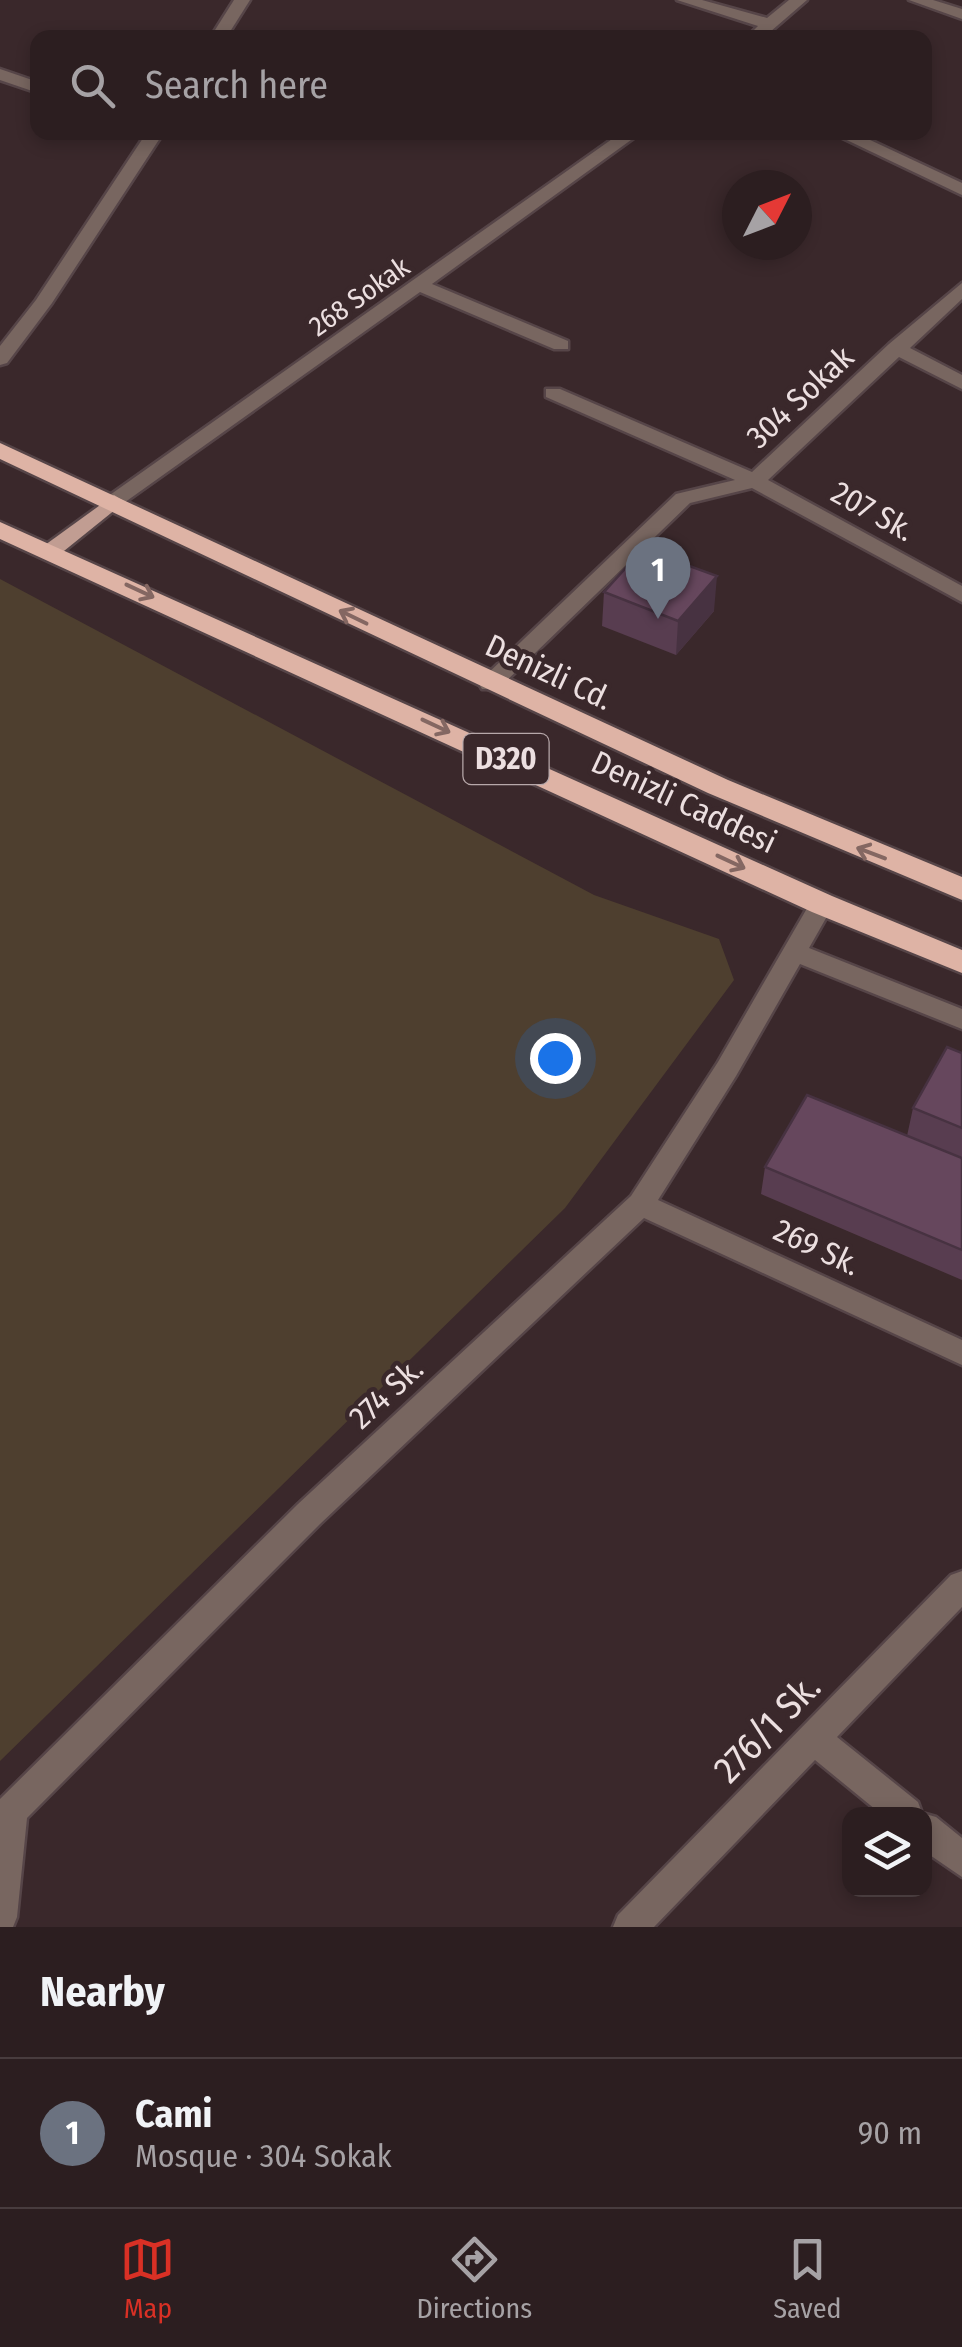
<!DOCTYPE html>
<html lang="en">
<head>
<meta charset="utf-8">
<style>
	:root { --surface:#2c1e20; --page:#342729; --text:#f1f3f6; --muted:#a6a2a5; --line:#483c3e; --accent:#d93025 }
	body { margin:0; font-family:"Fira Sans Condensed",sans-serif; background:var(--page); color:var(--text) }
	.controls { position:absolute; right:30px; bottom:30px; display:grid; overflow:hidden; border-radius:20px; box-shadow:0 5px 15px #0003 }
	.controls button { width:90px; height:90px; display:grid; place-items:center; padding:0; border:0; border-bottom:2px solid var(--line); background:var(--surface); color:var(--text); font:50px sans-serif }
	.compass { position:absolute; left:722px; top:170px; width:90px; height:90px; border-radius:50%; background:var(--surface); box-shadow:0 5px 15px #0003; rotate:48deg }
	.you { position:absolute; left:555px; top:1058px; width:35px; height:35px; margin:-25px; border:8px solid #fff; border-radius:50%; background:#1a73e8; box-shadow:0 0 0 15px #1a73e833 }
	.badge { display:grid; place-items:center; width:65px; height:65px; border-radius:50%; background:var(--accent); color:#fff; font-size:32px; font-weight:700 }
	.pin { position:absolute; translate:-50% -82px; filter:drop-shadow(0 2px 5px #0008) }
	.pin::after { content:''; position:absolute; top:52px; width:35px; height:30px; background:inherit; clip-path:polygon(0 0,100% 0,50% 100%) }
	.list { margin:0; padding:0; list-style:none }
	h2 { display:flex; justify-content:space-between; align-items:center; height:130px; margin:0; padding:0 40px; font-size:42px }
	h2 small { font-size:32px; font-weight:400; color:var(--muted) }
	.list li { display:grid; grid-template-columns:65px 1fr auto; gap:30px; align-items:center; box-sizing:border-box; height:150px; padding:0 40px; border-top:2px solid var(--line) }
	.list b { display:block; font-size:38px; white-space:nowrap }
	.list p { margin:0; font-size:32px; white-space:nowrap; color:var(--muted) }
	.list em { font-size:32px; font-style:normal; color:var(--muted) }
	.icon { flex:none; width:55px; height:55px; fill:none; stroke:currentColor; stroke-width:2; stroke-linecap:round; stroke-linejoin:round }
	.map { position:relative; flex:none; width:962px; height:1927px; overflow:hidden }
	.search { position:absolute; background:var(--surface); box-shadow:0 5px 15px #0003; left:30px; right:30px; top:30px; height:110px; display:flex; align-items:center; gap:25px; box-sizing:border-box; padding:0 35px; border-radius:20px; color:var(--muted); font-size:38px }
	.sheet { height:280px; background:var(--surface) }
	nav { display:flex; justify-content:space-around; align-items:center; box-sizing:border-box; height:140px; border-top:2px solid var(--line); background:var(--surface); font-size:28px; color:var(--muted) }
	nav a { display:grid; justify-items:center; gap:5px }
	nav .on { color:var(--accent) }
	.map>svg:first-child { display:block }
	.green { fill:#4e3f2f }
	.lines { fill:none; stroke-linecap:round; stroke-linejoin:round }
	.minor-casing { stroke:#564548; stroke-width:5 }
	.major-casing { stroke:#564548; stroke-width:5 }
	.highway-casing { stroke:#564548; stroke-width:5 }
	.minor { fill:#786660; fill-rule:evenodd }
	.major { fill:#c19d92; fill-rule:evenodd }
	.highway { fill:#deb3a5; fill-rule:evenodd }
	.wall { fill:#583d50 }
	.shaded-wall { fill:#473241 }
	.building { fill:#66475d; stroke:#473241; stroke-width:2.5 }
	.oneway { stroke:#846762 }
	.labels { text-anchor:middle; stroke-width:9; stroke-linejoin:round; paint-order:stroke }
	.far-street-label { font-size:28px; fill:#ecdfe0; stroke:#3a282b }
	.shield { fill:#3a282b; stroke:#b7a8aa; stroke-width:2.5 }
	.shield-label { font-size:30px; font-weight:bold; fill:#ecdfe0 }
	.street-label { font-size:32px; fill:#ecdfe0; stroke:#3a282b }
	.near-street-label { font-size:38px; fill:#ecdfe0; stroke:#3a282b }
</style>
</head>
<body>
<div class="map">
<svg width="962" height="1927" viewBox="0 0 962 1927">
	<rect width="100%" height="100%" fill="#3a282b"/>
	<!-- green -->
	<polygon class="green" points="0,579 594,895 719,939 734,980 565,1208 0,1761"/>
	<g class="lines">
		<defs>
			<g id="minor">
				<polygon points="234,0 250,0 226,38 210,38"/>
				<polygon points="677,0 702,0 767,18 789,0 807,0 763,38 750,34 758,26"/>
				<polygon points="909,0 933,0 962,9 962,19"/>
				<polygon points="0,69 38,82 38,93 0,80"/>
				<polygon points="147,132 164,132 52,303 7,363 0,365 0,346 36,300"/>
				<polygon points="622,132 642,132 432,284 568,341 568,349 554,349 420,292 121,505 107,505 104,501 107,497"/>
				<polygon points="830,132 853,132 962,183 962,195"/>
				<polygon points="962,283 962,299 910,348 962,375 962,389 899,357 768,480 962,586 962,602 752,488 690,503 498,689 482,689 479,684 482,679 676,494 735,480 546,397 546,389 560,389 752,472 889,344"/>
				<polygon points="822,895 834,904 809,948 962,1009 962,1029 800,964 736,1076 658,1200 962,1340 962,1365 644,1218 320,1524 27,1818 17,1917 13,1927 0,1927 0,1799 298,1504 631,1196 718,1062 813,898"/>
				<polygon points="962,1571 962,1607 837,1737 918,1802 922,1813 936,1817 962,1838 962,1877 924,1851 924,1814 881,1814 815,1760 654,1927 613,1927 618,1915 951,1575"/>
			</g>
			<polygon id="major" points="114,495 124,501 121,505 59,555 45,555 42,550 45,545"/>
			<g id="highway">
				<polygon points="0,443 728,780 962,877 962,900 708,793 0,459"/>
				<polygon points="0,522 832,896 962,950 962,973 812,912 0,539"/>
			</g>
		</defs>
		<!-- minor casing -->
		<use href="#minor" class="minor-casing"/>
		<!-- major casing -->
		<use href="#major" class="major-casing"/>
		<!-- highway casing -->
		<use href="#highway" class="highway-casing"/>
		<!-- minor -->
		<use href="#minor" class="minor"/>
		<!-- major -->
		<use href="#major" class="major"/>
		<!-- highway -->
		<use href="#highway" class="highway"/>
	</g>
	<!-- wall -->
	<g class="wall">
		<polygon points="604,592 714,611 676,655 602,626"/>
		<polygon points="962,1053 962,1280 761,1194 765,1167 907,1136 913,1108"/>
	</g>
	<!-- shaded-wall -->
	<polygon class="shaded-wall" points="717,576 714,611 676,655 678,621"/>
	<!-- building -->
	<g class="building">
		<polygon points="643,549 717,576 678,621 604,592"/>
		<polygon points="947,1047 962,1053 962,1128 913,1108"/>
		<polygon points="807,1095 962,1158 962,1250 765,1167"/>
	</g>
	<!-- one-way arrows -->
	<defs><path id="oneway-shaft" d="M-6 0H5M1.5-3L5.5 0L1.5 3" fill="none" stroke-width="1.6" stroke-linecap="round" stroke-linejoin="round" transform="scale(2.5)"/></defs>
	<g class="oneway">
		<use href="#oneway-shaft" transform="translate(140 591) rotate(25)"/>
		<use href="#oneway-shaft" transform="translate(353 617) rotate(-154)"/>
		<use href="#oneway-shaft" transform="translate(436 726) rotate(25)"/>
		<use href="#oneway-shaft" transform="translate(871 853) rotate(-159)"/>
		<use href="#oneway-shaft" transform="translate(731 862) rotate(25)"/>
	</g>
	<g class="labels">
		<!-- far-street labels -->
		<g class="far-street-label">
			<text transform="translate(359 296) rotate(-35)" y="10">268 Sokak</text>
		</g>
		<!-- shield labels -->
		<rect class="shield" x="463.5" y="734" width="85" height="50" rx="8"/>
		<g class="shield-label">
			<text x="506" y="769">D320</text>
		</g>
		<!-- street labels -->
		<g class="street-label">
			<text transform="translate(800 397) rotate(-43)" y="11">304 Sokak</text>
			<text transform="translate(873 511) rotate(29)" y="11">207 Sk.</text>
			<text transform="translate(549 672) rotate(25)" y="11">Denizli Cd.</text>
			<text transform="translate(684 802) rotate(25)" y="11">Denizli Caddesi</text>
			<text transform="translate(817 1247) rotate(25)" y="11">269 Sk.</text>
			<text transform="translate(386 1393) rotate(-43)" y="11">274 Sk.</text>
		</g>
		<!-- near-street labels -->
		<g class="near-street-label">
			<text transform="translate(767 1728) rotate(-46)" y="13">276/1 Sk.</text>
		</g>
	</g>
</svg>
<div class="controls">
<button><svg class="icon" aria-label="layers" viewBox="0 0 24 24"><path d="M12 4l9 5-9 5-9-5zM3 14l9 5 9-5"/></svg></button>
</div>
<svg class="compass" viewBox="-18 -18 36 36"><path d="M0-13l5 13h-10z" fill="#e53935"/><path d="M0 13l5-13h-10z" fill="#a6a2a5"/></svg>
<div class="you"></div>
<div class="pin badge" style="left:658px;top:619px;background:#6b7280">1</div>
<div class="search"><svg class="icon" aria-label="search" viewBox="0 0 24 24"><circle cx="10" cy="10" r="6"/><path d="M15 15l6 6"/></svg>Search here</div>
</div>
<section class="sheet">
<h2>Nearby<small></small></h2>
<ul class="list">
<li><span class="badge" style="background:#6b7280">1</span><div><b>Cami</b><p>Mosque · 304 Sokak</p></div><em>90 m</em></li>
</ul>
</section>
<nav>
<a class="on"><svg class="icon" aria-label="map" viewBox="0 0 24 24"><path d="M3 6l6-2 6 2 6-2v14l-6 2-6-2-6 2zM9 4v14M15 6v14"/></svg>Map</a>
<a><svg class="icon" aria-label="directions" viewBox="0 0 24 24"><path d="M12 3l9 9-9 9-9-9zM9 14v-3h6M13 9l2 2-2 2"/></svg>Directions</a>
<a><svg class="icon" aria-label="saved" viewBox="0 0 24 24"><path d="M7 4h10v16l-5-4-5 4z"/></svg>Saved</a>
</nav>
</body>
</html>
